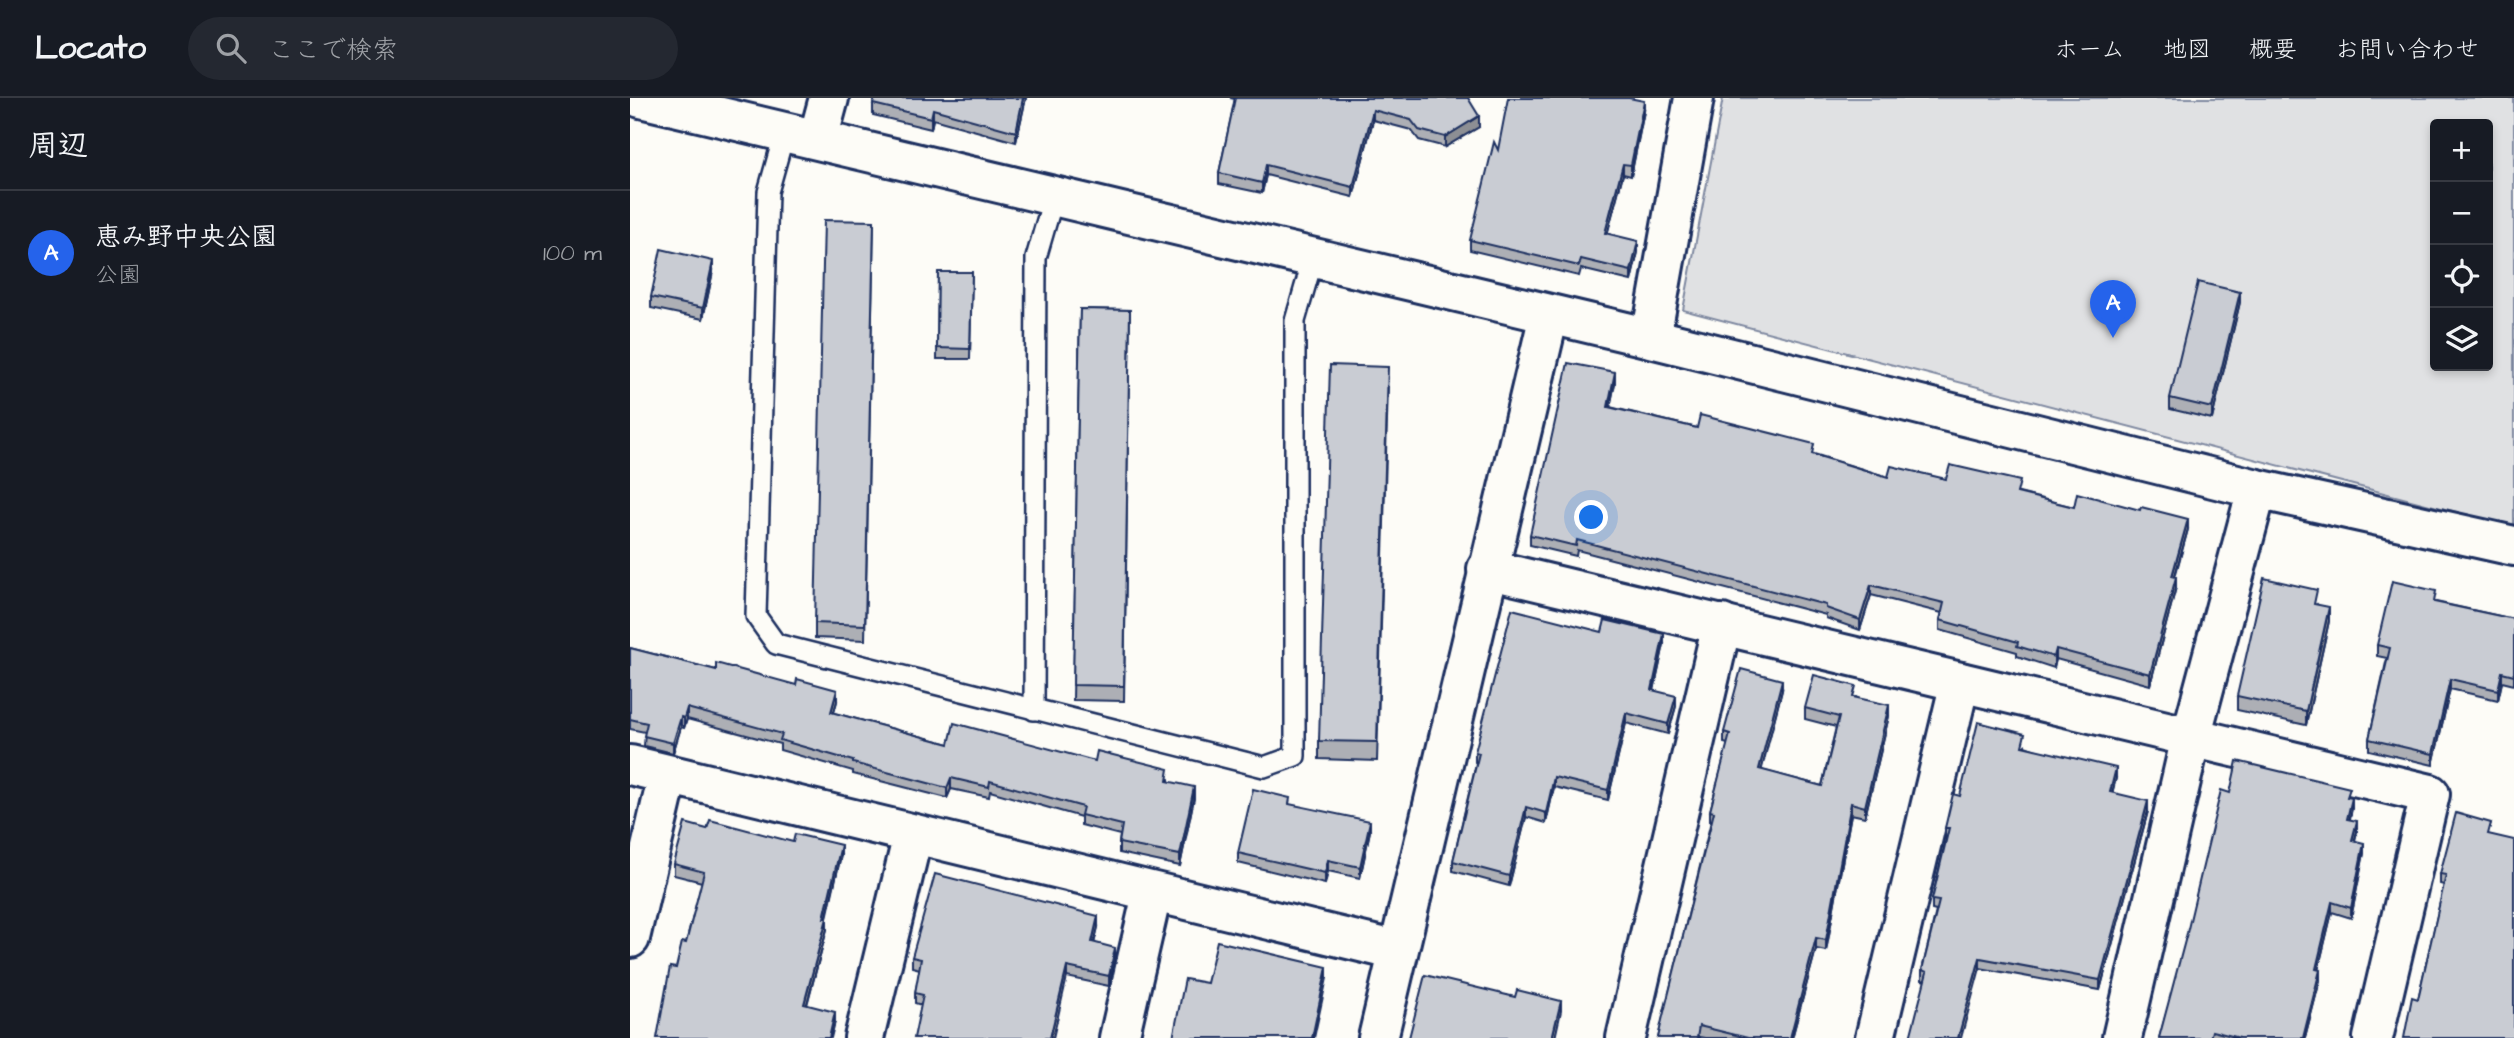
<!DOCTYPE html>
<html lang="ja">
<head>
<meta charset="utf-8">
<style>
	:root { --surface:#171b24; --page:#242831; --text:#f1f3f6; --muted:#9ea1a6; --line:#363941; --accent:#2563eb }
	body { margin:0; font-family:"Architects Daughter","Klee One",sans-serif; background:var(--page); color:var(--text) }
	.controls { position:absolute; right:21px; top:21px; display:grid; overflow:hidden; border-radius:7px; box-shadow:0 4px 10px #0003 }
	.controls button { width:63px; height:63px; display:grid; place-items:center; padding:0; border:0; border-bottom:2px solid var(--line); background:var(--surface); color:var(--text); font:35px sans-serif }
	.you { position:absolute; left:962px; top:420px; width:24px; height:24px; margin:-18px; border:5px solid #fff; border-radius:50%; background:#1a73e8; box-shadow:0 0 0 10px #1a73e833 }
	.badge { display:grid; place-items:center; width:46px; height:46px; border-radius:50%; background:var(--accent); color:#fff; font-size:23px; font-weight:700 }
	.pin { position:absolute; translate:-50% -58px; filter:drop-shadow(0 2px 4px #0008) }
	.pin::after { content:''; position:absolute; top:37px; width:24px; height:21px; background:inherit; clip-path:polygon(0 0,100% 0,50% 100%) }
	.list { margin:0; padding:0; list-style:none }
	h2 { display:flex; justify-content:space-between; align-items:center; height:91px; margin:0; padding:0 28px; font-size:30px }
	h2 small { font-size:23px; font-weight:400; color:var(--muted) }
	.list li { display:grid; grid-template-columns:46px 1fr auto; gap:21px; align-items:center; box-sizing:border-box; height:126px; padding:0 28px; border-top:2px solid var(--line) }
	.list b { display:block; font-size:26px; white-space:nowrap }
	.list p { margin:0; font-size:23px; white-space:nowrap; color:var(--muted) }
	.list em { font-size:23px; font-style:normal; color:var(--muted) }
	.icon { flex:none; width:38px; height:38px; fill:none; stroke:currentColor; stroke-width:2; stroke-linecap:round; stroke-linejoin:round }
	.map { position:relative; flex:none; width:1884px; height:940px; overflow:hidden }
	header { display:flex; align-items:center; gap:42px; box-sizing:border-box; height:98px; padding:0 35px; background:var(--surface); border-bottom:2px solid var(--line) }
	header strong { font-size:33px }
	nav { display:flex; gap:38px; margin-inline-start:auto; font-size:24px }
	.search { width:490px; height:63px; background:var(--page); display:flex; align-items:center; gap:18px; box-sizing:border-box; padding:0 24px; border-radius:38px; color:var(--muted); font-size:26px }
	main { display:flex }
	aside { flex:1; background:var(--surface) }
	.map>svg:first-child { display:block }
	.green { fill:#e0e1e3; stroke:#7e88a0; stroke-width:2; fill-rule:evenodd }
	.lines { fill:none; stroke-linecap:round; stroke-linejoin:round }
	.lane-casing { stroke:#1b2f5e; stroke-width:24 }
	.street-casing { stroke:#1b2f5e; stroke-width:44 }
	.secondary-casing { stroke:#1b2f5e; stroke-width:44 }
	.lane { stroke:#fdfcf7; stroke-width:19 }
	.street { stroke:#fdfcf7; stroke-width:38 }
	.secondary { stroke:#fdfcf7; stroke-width:38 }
	.wall { fill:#adafb5; stroke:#1b2f5e; stroke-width:2 }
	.shaded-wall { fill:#8d8f94; stroke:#1b2f5e; stroke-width:2 }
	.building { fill:#c9ccd3; stroke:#1b2f5e; stroke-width:2 }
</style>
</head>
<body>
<header>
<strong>Locato</strong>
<div class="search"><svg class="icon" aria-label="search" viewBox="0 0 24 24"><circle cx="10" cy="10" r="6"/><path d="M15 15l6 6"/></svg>ここで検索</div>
<nav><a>ホーム</a><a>地図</a><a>概要</a><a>お問い合わせ</a></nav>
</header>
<main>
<aside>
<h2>周辺<small></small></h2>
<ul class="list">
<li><span class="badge">A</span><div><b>恵み野中央公園</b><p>公園</p></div><em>100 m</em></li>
</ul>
</aside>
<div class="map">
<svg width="1884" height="940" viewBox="0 0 1884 940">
	<rect width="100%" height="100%" fill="#fdfcf7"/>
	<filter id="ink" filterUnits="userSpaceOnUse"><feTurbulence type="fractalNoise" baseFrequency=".0143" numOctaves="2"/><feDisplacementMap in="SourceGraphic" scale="14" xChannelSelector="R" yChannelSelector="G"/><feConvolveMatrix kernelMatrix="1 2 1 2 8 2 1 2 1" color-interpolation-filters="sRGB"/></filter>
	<g filter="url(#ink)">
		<!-- green -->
		<path class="green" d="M1093,0H1884V429L1053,212ZM1805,26H1858V268H1805Z"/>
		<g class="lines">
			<defs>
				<g id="lane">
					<polyline points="155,33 138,94 126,518 146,546 634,669 665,658 665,223 683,161"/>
					<polyline points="404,612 406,160 424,98"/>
				</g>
				<g id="street">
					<polyline points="188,41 199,0"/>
					<polyline points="1021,240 1064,0"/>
					<polyline points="857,471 1800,696 1743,940"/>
					<polyline points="0,667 768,853"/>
					<polyline points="0,840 38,677"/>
					<polyline points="234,940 283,737"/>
					<polyline points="489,940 522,796"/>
					<polyline points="748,940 919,217"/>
					<polyline points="996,940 1092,526"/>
					<polyline points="1245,940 1330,584"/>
					<polyline points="1492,940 1561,639 1627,391"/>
				</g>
				<polyline id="secondary" points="11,0 1021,240 1627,391 1884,448"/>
			</defs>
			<!-- lane casing -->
			<use href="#lane" class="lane-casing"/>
			<!-- street casing -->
			<use href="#street" class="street-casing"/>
			<!-- secondary casing -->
			<use href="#secondary" class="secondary-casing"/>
			<!-- lane -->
			<use href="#lane" class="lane"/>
			<!-- street -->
			<use href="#street" class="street"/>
			<!-- secondary -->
			<use href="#secondary" class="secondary"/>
		</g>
		<!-- wall -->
		<g class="wall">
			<polygon points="245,0 396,0 386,44 303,21 301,31 243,17 243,6"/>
			<polygon points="600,0 838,0 849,29 815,49 789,42 781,32 743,22 723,99 636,77 632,95 589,86 589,75 605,1"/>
			<polygon points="1014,13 1001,78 993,76 977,136 1008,154 1001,183 951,171 949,178 840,152 840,142"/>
			<polygon points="244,123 235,542 185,540 185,525"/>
			<polygon points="83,173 73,221 21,210 21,199"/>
			<polygon points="308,174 342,174 340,261 307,261"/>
			<polygon points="1610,204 1582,321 1540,311 1540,300"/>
			<polygon points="450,211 500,212 494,603 443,602"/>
			<polygon points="985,285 980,309 1067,330 1184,356 1258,379 1316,381 1389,395 1444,409 1558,431 1545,479 1546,489 1520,587 1426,561 1424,570 1387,558 1387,554 1310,532 1310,522 1312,515 1241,497 1230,532 1196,520 1196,517 947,452 946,458 900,447 900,437"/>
			<polygon points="758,288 747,663 689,661 689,643"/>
			<polygon points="1806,504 1884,521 1884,587 1872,584 1868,602 1820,591 1803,667 1739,652 1739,641 1757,560 1747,558 1747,547"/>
			<polygon points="1687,506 1699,523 1676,627 1607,612 1607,598"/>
			<polygon points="972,534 1034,546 1024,592 1046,608 1038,636 996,625 978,702 924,689 916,725 896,719 879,788 823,773 823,763 846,665 845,664 845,654"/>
			<polygon points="0,550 207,603 204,615 319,646 465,663 539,681 539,684 564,700 550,768 489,755 489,745 490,737 451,727 451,719 360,693 359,699 321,691 317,700 223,676 223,673 150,652 150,646 57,621 54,630 51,629 43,655 14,648 15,634 0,631"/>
			<polygon points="1152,592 1131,672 1192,688 1206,629 1175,621 1175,610 1226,599 1259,618 1235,719 1221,716 1196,853 1186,851 1162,940 1075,940 1069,939 1069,940 1028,940 1081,723 1080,723 1080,713 1098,646 1094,645 1094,634"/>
			<polygon points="1395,647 1395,648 1486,680 1482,695 1518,713 1470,892 1350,870 1295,883 1292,882 1292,872 1306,813 1302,812 1302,802 1316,740 1315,740 1315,730 1330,698"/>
			<polygon points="1600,695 1720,700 1722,710 1720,721 1727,733 1725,743 1734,755 1721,820 1702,814 1688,872 1690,882 1675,940 1529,940"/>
			<polygon points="660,707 740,733 730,780 698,773 695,786 608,765 608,755"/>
			<polygon points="1861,725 1788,901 1814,787 1810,786 1810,776"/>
			<polygon points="77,731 211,757 197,820 197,831 177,907 205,924 56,845 72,784 44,777 44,766"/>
			<polygon points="468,829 464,845 485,860 479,888 437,879 291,907 285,905 285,895 290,871 282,869 282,859"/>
		</g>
		<!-- shaded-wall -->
		<g class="shaded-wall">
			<polygon points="393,0 396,0 386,44 386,34"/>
			<polygon points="1014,3 1014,13 1001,78 1001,67"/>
			<polygon points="303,11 303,21 301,31 301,20"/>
			<polygon points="743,12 743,22 723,99 723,89"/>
			<polygon points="849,18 849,29 815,49 815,39"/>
			<polygon points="993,66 993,76 975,145 975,135"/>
			<polygon points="636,67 636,77 632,95 632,85"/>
			<polygon points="1008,143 1008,154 1001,183 1001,173"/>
			<polygon points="83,163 83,173 73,221 73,210"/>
			<polygon points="1610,194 1610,204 1582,321 1582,310"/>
			<polygon points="985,274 985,285 978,319 978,309"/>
			<polygon points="1558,421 1558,431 1542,488 1542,478"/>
			<polygon points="1546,479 1546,489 1520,587 1520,576"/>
			<polygon points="1241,487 1241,497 1230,532 1230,522"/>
			<polygon points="1699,509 1699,523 1676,627 1676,613"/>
			<polygon points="1034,536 1034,546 1022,602 1022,592"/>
			<polygon points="1426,551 1426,561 1424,570 1424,559"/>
			<polygon points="1872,574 1872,584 1868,602 1868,592"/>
			<polygon points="1820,581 1820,591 1803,667 1803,656"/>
			<polygon points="1152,582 1152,592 1129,682 1129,671"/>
			<polygon points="207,592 207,603 201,624 201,614"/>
			<polygon points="1046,598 1046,608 1038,636 1038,626"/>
			<polygon points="1259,607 1259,618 1235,719 1235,709"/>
			<polygon points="57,610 57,621 54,630 54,620"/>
			<polygon points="996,615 996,625 978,702 978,692"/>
			<polygon points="51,619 51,629 43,655 43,645"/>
			<polygon points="1486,670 1486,680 1480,704 1480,694"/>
			<polygon points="924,679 924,689 916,725 916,715"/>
			<polygon points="321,680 321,691 317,700 317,690"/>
			<polygon points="564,689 564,700 550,768 550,757"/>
			<polygon points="1722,700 1722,710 1717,731 1717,721"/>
			<polygon points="1518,703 1518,713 1470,892 1470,882"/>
			<polygon points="1221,705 1221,716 1196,853 1196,842"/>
			<polygon points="896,709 896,719 879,788 879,778"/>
			<polygon points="740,723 740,733 730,780 730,769"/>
			<polygon points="1727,723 1727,733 1722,752 1722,742"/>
			<polygon points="1734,745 1734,755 1721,820 1721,810"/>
			<polygon points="211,747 211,757 194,830 194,820"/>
			<polygon points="698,762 698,773 695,786 695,775"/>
			<polygon points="1702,804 1702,814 1686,881 1686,871"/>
			<polygon points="468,818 468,829 462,854 462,844"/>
			<polygon points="197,820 197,831 174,917 174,906"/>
			<polygon points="1186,840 1186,851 1162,940 1160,940"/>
			<polygon points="485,850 485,860 479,888 479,878"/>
			<polygon points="1350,860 1350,870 1331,940 1328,940"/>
			<polygon points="437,869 437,879 423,940 420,940"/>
			<polygon points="697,869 697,880 684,940 682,940"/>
			<polygon points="1690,872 1690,882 1675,940 1673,940"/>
			<polygon points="931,903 931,913 925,940 922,940"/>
			<polygon points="205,914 205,924 201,940 199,940"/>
		</g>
		<!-- building -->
		<g class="building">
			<polygon points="245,0 393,0 386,34 303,11 301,20 243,6"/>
			<polygon points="605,0 838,0 849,18 815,39 789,32 781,22 743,12 723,89 636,67 632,85 589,75"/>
			<polygon points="878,0 999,0 1014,3 1001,67 993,66 975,135 1008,143 1001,173 951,161 949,168 840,142 864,44 868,52"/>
			<polygon points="194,122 244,123 235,527 185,525"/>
			<polygon points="31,151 83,163 73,210 21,199"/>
			<polygon points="308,174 342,174 340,251 307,250"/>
			<polygon points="1568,184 1610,194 1582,310 1540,300"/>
			<polygon points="450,211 500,212 494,588 443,587"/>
			<polygon points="938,265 985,274 978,309 1067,330 1070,317 1184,346 1182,356 1258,379 1261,368 1316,381 1320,367 1390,383 1387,395 1444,409 1447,395 1510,412 1511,409 1558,421 1542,478 1546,479 1520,576 1426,551 1424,559 1387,548 1388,544 1310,522 1314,505 1241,487 1230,522 1196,510 1196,507 947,442 946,448 900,437"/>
			<polygon points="700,267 758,269 747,644 689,643"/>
			<polygon points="1634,480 1687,492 1684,506 1699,509 1676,613 1607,598"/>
			<polygon points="1762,483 1806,493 1804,504 1884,521 1884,577 1872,574 1868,592 1820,581 1803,656 1739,641 1760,550 1747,547"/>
			<polygon points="882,511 972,534 975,522 1034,536 1022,592 1046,598 1038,626 996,615 978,692 924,679 916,715 896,709 879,778 823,763 849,655 845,654"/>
			<polygon points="0,550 86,572 86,565 166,587 167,581 207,592 201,614 319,646 324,625 465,663 467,653 539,671 537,683 564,689 550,757 489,745 492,727 451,717 453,709 360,683 359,689 321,680 317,690 223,665 223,663 150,642 152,636 57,610 54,620 51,619 43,645 14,638 17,625 0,621"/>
			<polygon points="1111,571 1152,582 1129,671 1192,688 1209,619 1175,610 1184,577 1226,588 1223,599 1259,607 1235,709 1221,705 1196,842 1186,840 1160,940 1118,940 1069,928 1067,940 1028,940 1032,922 1084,714 1080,713 1100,636 1094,634"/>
			<polygon points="1348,624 1395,636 1392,648 1486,670 1480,694 1518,703 1470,882 1350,860 1328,940 1280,940 1297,874 1292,872 1309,803 1302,802 1319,730 1315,730 1323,696 1330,698"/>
			<polygon points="1607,663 1720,690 1717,699 1722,700 1717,721 1727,723 1722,742 1734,745 1721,810 1702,804 1686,871 1690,872 1673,940 1610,940 1582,933 1580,940 1529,940 1557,835 1591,692 1600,695"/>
			<polygon points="623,691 660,700 659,706 740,723 730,769 698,762 695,775 608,755"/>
			<polygon points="1826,715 1861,725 1858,736 1884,742 1884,940 1774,940 1782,899 1788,901 1816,777 1810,776"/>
			<polygon points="80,722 163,744 165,736 211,747 194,820 197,820 174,906 205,914 199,940 27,940 40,869 46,870 52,844 56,845 74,774 44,766 55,725 77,731"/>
			<polygon points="305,776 468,818 462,844 485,850 479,878 437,869 420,940 284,940 293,897 285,895 291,861 282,859"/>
			<polygon points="587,843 697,869 682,940 543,940 555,881 577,885"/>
			<polygon points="795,877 885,899 887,892 931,903 922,940 779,940"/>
		</g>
	</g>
</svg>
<div class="controls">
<button>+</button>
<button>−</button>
<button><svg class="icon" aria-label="locate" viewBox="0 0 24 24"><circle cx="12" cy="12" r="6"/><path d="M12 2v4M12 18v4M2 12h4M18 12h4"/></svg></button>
<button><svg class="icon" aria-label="layers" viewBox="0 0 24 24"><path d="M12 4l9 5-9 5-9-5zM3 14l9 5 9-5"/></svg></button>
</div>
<div class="you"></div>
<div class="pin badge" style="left:1483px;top:240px">A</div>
</div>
</main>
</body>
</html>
